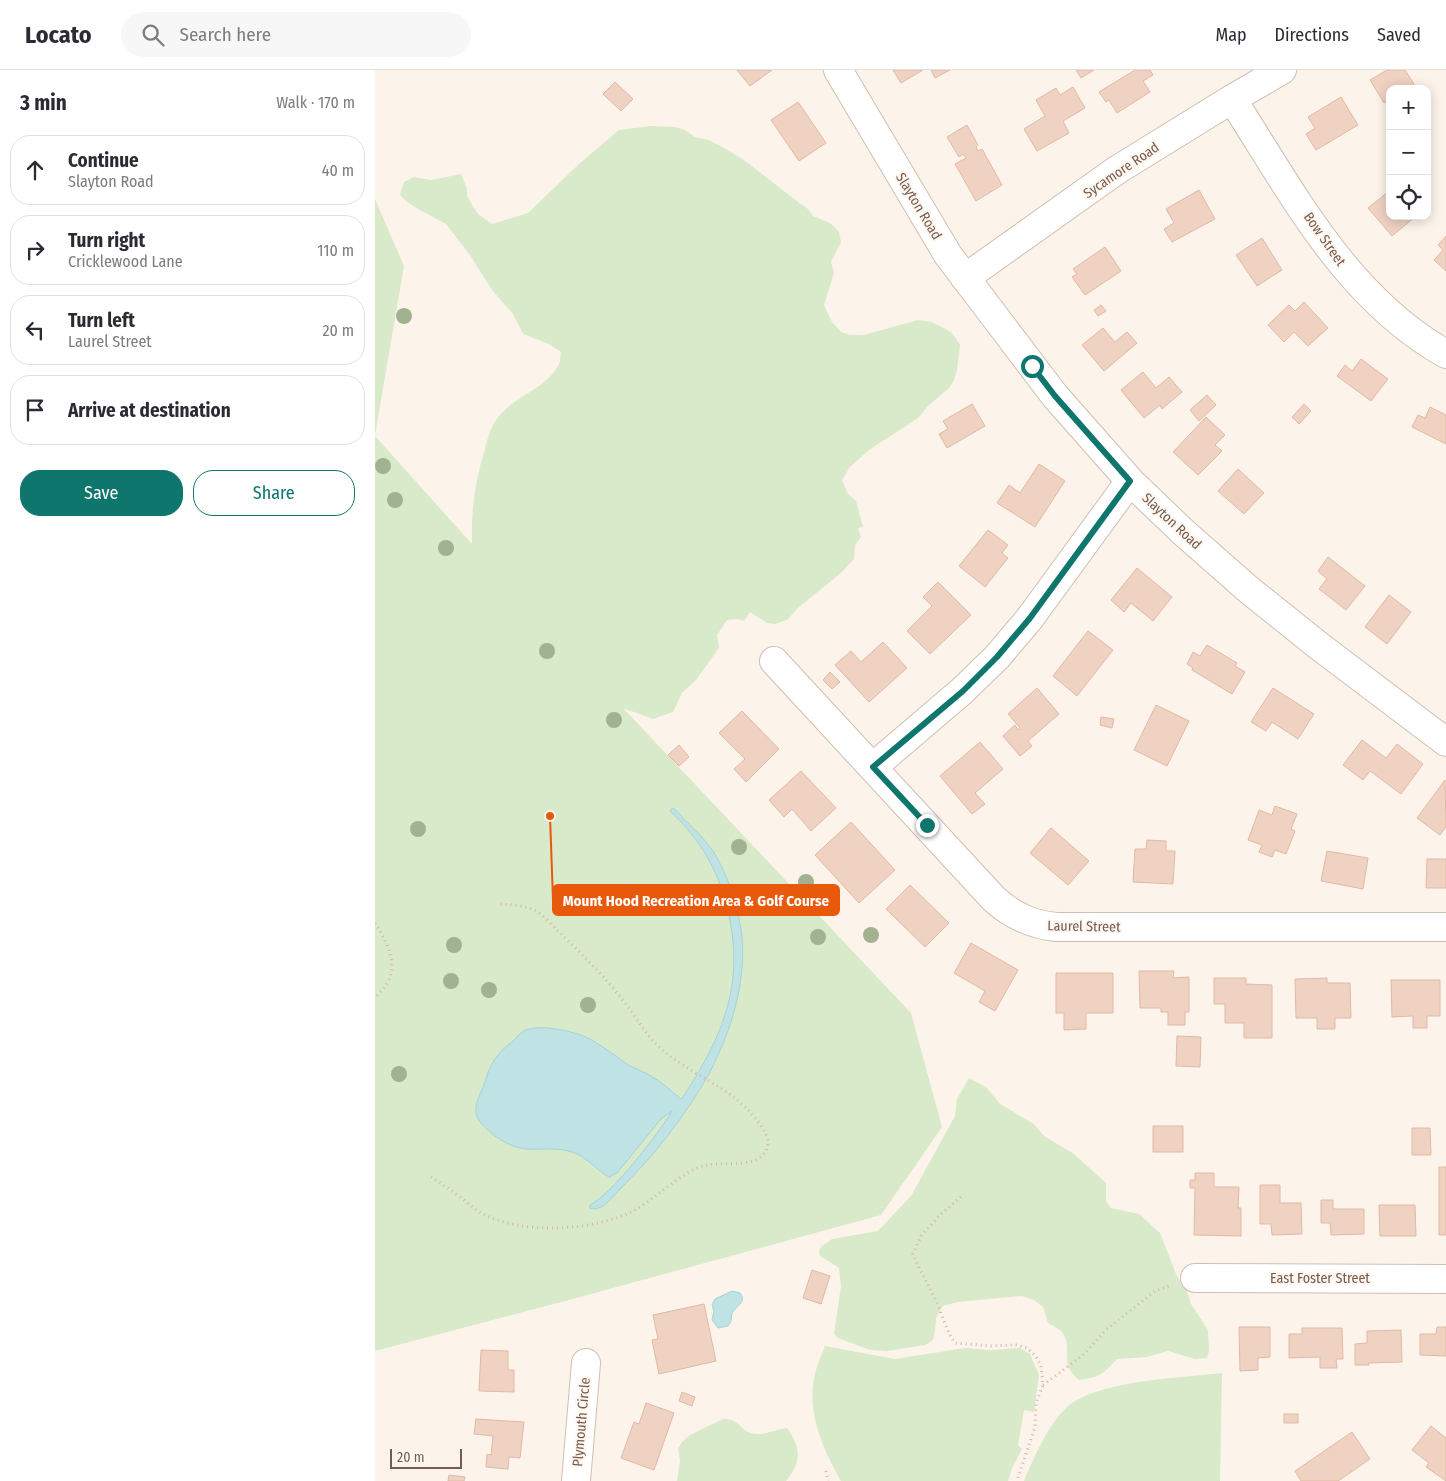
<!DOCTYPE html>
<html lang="en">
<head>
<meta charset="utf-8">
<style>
	:root { --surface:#fff; --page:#f7f7f7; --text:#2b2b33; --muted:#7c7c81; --line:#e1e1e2; --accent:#0f766e }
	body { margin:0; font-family:"Fira Sans Condensed",sans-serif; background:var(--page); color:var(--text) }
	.controls { position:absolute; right:15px; top:15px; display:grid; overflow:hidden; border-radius:10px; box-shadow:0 2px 12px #0003 }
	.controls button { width:45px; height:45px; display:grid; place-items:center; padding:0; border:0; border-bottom:1px solid var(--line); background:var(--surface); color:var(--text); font:25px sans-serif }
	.scale { position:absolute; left:15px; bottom:12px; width:72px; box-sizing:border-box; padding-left:5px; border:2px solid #765a4e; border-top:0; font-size:14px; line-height:18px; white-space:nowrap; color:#765a4e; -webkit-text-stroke:4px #fef8f1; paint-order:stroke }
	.stop { position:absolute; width:15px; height:15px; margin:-11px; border:4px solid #0f766e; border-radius:50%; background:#fff }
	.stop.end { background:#0f766e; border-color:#fff; box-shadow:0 1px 5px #0008 }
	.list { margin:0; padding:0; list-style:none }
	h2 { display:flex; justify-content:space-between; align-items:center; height:65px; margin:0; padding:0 20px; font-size:21px }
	h2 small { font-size:16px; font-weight:400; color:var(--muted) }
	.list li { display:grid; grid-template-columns:32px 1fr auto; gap:15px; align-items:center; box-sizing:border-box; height:70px; margin:0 10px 10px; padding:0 10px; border:1px solid var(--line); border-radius:20px }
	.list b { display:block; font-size:19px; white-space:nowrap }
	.list p { margin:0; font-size:16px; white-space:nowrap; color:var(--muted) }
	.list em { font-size:16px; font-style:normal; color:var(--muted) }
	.actions { display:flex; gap:10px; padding:15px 20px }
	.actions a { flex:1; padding:11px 0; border:1px solid var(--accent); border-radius:20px; text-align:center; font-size:18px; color:var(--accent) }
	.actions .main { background:var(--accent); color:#fff }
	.icon { flex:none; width:28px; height:28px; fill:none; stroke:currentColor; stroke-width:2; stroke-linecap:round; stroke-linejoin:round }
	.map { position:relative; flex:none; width:1071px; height:1411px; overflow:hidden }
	header { display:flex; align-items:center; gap:30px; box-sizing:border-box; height:70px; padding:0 25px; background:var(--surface); border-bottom:1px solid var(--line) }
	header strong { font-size:24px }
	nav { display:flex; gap:28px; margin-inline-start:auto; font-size:18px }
	.search { width:350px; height:45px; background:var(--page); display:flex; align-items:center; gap:12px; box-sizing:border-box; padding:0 18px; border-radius:28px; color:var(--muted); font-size:19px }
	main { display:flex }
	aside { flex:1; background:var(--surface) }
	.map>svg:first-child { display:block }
	.green { fill:#d8eac9 }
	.water { fill:#bfe2e5; stroke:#a6d2d7 }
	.building { fill:#f0d2c3; stroke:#e2b8a4 }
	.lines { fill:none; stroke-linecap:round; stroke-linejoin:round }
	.minor-casing { stroke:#d0beb2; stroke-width:30 }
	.path { stroke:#d6b5a6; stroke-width:3; stroke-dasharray:1 4; stroke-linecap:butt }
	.minor { stroke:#fff; stroke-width:28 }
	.tree { fill:#a2b190 }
	.route { stroke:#0f766e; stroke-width:6 }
	.labels { text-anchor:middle; stroke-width:4.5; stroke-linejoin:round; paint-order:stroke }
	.street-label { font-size:14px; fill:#765a4e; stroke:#fef8f1 }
	.leader { fill:none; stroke:#e8590c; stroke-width:2 }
	.callout-dot { fill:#e8590c; stroke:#fef8f1; stroke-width:2 }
	.callout { fill:#e8590c; stroke:#e8590c; stroke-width:2 }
	.callout-label { font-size:15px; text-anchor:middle; font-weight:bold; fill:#fff }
</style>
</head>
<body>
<header>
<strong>Locato</strong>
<div class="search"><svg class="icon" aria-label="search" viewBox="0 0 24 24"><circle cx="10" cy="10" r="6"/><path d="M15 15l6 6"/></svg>Search here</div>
<nav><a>Map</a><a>Directions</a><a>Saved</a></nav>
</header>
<main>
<aside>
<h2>3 min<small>Walk · 170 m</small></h2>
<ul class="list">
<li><svg class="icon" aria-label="ahead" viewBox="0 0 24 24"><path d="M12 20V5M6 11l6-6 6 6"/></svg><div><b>Continue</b><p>Slayton Road</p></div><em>40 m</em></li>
<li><svg class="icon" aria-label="right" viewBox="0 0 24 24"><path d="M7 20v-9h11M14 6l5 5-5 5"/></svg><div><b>Turn right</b><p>Cricklewood Lane</p></div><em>110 m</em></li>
<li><svg class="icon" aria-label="left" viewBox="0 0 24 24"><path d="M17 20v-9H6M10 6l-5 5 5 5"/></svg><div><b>Turn left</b><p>Laurel Street</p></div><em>20 m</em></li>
<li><svg class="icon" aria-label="arrive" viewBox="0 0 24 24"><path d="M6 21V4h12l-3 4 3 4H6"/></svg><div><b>Arrive at destination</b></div></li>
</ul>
<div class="actions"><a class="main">Save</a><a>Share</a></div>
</aside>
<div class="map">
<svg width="1071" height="1411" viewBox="0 0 1071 1411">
	<rect width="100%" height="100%" fill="#fcf4ea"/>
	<!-- green -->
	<g class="green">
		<path d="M276,56L300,57L310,60L320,67L334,70L351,79L369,90L423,132L433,139L438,146L455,153L464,162L466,172L456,192L459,203L449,235L457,252L466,262L475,265H489L543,250L556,252L569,258L577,263L585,275L582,300L579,310L574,318L553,336L543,348L494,380L475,397L467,410L473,424L481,431L488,457L483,458L486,467L480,475L479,489L466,503L424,537L412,550L400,554L392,553L375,542L369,551L362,549L352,550L342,565L344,578L321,610L307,623L298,642L278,649L248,638L536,943L567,1057L506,1145L194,1230L0,1281V366L97,474C96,442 100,410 110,379C113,367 116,355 125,345C142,325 170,319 183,296C186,292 185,286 186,282L174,274L148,264L138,244L117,220L95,185L71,154L43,139L32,132L25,125L29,112L39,107L56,110L86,104L92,119V126L99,138L103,144L117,154L153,143L204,94L244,60Z"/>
		<polygon points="0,129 29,196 0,365"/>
		<path d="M594,1008L611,1017L625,1034L659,1054L669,1066L699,1084L731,1113V1131L736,1138L764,1144L785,1163L801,1204L812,1221L816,1234L833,1260L834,1281L832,1288L820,1289L793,1281L772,1287L742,1289C729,1303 724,1308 704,1310C683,1292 698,1283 689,1265C686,1259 678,1256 673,1253L668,1237L659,1230L647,1226L582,1232L568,1236L561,1248L560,1261L558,1270L550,1275L512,1281L495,1280L463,1268L459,1264L466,1216L464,1198L445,1186L444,1181L447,1176L457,1169L503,1161L536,1126L580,1046L582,1029Z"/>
		<path d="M450,1276L520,1289L590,1278L615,1280L645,1278L655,1284L664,1305L659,1342L649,1340L643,1375L647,1379L637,1398L633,1411H466C449,1381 432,1344 439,1309C441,1297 446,1286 450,1276Z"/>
		<path d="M847,1303L845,1411H649C658,1389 674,1354 691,1338C721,1310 806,1308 847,1303Z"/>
		<path d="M348,1349C366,1349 363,1359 376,1363C387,1367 400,1359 412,1358C426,1377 427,1392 411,1411H302L305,1391L303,1378L308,1371L315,1365Z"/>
	</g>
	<!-- water -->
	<g class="water">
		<path d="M297,738L300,739C311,753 326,764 336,778C352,801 364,839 367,867C370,902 362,939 349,971C345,981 340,992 335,1002C312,1044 279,1086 245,1119C239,1125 233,1134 226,1137C222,1139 219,1139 215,1138V1135C238,1123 283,1064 297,1041L286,1049L242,1103L234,1107C221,1100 211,1086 197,1082C181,1077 168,1080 152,1079C135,1078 117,1066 107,1054C94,1040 105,1027 110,1012C115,994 122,983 137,972C141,968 146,962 151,960C165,954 197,961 211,967C225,974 239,985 252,994C260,999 268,1001 276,1006C287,1012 296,1021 306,1029L308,1027C351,961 372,908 350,830C341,795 321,765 295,741Z"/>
		<path d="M357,1221L365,1223C372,1233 362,1235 357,1243L356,1251L353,1256L343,1258L337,1250L339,1241L337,1235L340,1229Z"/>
	</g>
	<!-- building -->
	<g class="building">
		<polygon points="362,0 397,0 375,16"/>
		<polygon points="518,0 548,0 526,13"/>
		<polygon points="556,0 575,0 560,8"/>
		<polygon points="701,0 719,0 706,8"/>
		<polygon points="760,0 775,0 778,5 768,11 775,22 742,43 734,30 731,32 724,22"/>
		<polygon points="1012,0 1030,0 1039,14 1032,19 1015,19 1015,29 1009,33 995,10"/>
		<polygon points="240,12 258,29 246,41 228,24"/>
		<polygon points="698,17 710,38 688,51 694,63 662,81 649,59 670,46 661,30 681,18 685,25"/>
		<polygon points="966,27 983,55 941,80 931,64 940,58 933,47"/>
		<polygon points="423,32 451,73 424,91 396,50"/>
		<polygon points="592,55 603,75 601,77 603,81 607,79 627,115 601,131 580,94 591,88 588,84 584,87 572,67"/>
		<polygon points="824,120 840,149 797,172 789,159 799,153 791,139"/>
		<polygon points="1013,122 1015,146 1041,146 1017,166 993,138"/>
		<polygon points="1071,166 1071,201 1059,190 1068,180 1063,175"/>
		<polygon points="887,168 907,200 882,216 861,185"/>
		<polygon points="730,177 746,201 710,225 697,207 702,204 698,199"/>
		<polygon points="929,232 953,258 933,276 919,262 909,272 893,255 914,235 920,241"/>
		<polygon points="726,235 731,241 723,246 719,240"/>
		<polygon points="728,258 740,272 752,262 762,273 729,301 707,275"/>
		<polygon points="986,289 1013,309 996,331 962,306 970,295 977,301"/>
		<polygon points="768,302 781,318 794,307 807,322 787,339 785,335 769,348 746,320"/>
		<polygon points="832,325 841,335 824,351 815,340"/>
		<polygon points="597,334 610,356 572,378 564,364 573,359 568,351"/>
		<polygon points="929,334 936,341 924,354 917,347"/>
		<polygon points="1055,337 1071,345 1071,374 1037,357 1043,345 1050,348"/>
		<polygon points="831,347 850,365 840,375 847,381 823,405 798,382"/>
		<polygon points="664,394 690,411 660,457 622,433 634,415 645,423"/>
		<polygon points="863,399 889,423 869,444 843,421"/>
		<polygon points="613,460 633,475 627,483 633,488 610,517 584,496"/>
		<polygon points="953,487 990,516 971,540 944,519 952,509 943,501"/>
		<polygon points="762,498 797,527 778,551 756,533 749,542 736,530"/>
		<polygon points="563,512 596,545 555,584 532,561 557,536 548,527"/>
		<polygon points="1014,525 1036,542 1012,574 990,557"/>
		<polygon points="713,561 738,580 702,626 678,606"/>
		<polygon points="508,572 532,598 494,632 460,595 476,581 486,592"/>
		<polygon points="832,575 862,593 860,596 870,602 857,624 817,600 818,598 812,594 818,582 825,586"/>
		<polygon points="455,602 465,612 457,619 448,610"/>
		<polygon points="662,618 684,644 653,671 657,676 645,686 628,666 640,655 643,660 645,658 633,644"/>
		<polygon points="898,618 939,644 923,669 897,652 891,661 876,652"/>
		<polygon points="781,635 814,651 792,696 759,680"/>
		<polygon points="367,641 404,679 371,712 359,699 370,689 344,663"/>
		<polygon points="726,647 739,649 737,658 725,655"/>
		<polygon points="987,670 1011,688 1022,674 1048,694 1026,724 995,701 988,710 968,695"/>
		<polygon points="605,672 628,699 600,723 610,734 597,744 565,706"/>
		<polygon points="304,675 314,687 304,696 293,685"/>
		<polygon points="426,701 461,738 436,761 417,739 409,747 394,730"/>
		<polygon points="1070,710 1071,757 1065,765 1042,748"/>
		<polygon points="900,736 922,744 916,759 920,761 911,784 900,780 897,787 884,782 887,775 873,770 884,740 897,745"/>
		<polygon points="476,752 520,800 484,833 440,785"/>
		<polygon points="676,758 714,791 693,815 655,783"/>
		<polygon points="772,770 791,771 791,781 800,781 798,814 758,812 760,779 771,779"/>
		<polygon points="952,781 993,788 988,819 946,811"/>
		<polygon points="1052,789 1071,789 1071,818 1051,818"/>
		<polygon points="535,815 574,853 550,877 511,839"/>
		<polygon points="596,873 643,900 620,941 604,932 610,921 579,903"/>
		<polygon points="764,901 799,901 798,908 814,907 814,942 810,942 810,955 793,955 793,942 786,942 786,938 765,938"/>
		<polygon points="681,903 738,903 738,943 711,943 711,959 689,960 689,943 681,943"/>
		<polygon points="839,908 871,908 871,914 897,915 897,968 869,968 869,953 850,953 850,934 839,934"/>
		<polygon points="952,908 952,913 975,913 976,948 960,948 960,959 942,959 942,948 921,948 920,909"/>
		<polygon points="1016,910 1065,910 1065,946 1052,946 1052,958 1038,958 1038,946 1017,947"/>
		<polygon points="802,966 826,967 825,997 801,996"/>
		<rect x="778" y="1056" width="30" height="26"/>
		<polygon points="1037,1058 1055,1058 1056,1085 1037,1085"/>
		<rect x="1064" y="1097" width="7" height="68"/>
		<polygon points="820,1103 839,1103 839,1117 864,1117 863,1138 866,1138 866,1166 819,1165 820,1118 815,1118 815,1110 820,1110"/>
		<polygon points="885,1115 905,1115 905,1133 926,1133 927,1164 897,1165 896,1154 885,1154"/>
		<polygon points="946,1130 958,1130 958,1139 989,1139 989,1164 956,1165 955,1153 946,1153"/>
		<polygon points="1004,1135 1040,1135 1041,1166 1005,1166"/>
		<polygon points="437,1200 455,1206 446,1234 428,1228"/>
		<polygon points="329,1234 341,1291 284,1304 277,1270 283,1269 278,1245"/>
		<polygon points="864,1257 895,1257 895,1287 883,1288 883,1300 865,1301"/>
		<polygon points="1062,1257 1071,1257 1071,1286 1045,1285 1045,1264 1061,1264"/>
		<polygon points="927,1258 967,1258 968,1289 961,1289 962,1298 945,1298 945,1287 914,1288 914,1264 927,1264"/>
		<polygon points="1026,1260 1027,1292 993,1293 994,1295 980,1295 980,1274 992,1273 992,1261"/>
		<polygon points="106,1280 133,1281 133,1300 139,1300 139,1322 104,1321"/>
		<polygon points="307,1322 320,1327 317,1336 304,1331"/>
		<polygon points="271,1333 299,1343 279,1400 246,1388 259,1352 264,1354"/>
		<rect x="909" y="1344" width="14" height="9"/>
		<polygon points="101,1349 149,1352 145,1388 134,1387 133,1399 111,1397 112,1384 116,1385 118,1366 99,1364"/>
		<polygon points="1056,1356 1071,1368 1071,1411 1051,1397 1054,1393 1037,1380"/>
		<polygon points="977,1362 995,1389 963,1411 926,1411 920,1401"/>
		<polygon points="74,1405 90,1407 89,1411 73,1411"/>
	</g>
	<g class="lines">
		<defs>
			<g id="minor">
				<polyline points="463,0 573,185 680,326 755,411 807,461 874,520 944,576 1071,672"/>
				<path d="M857,29C917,122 971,228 1071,284"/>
				<polyline points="590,208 742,100 857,29 907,0"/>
				<path d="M399,591L619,829C638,846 657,855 682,857H1071"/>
				<polyline points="498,697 587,621 622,587 655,548 755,411"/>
				<polyline points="820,1208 1071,1209"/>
				<polyline points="201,1411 211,1293"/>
			</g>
		</defs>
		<!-- minor casing -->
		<use href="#minor" class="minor-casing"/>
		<!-- path -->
		<g class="path">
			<path d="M0,853C16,879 28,904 0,927"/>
			<path d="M56,1107C65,1113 75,1119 84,1126C92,1132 99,1139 108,1144C148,1165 219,1161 258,1141C282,1128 303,1104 328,1096C346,1090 391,1102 393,1073C393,1066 388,1058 384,1053C359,1017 316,1006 285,978C271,965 262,948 250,933C230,907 207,884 183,861C177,855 169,846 161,841C149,835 136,835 124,834"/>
			<path d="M586,1127L566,1144L546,1166L538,1184C544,1200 552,1212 559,1227C567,1242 570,1259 580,1273L615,1276L641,1275L652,1278L660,1285L666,1296L668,1315L661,1333L660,1357L642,1411"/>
			<polyline points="668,1315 707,1286 732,1259 780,1221 796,1215"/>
			<polyline points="451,1401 453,1411"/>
		</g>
		<!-- minor -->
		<use href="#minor" class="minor"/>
	</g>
	<!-- trees -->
	<g class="tree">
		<circle cx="29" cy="246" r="8"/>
		<circle cx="8" cy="396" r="8"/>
		<circle cx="20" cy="430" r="8"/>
		<circle cx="71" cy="478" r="8"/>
		<circle cx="172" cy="581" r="8"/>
		<circle cx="239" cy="650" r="8"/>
		<circle cx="43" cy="759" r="8"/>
		<circle cx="364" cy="777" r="8"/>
		<circle cx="431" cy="812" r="8"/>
		<circle cx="496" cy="865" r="8"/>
		<circle cx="443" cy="867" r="8"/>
		<circle cx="79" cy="875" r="8"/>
		<circle cx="76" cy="911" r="8"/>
		<circle cx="114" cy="920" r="8"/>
		<circle cx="213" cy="935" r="8"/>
		<circle cx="24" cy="1004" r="8"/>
	</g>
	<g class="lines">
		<!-- route -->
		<polyline class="route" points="552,755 498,697 588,621 622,587 655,548 755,411 680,326 657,296"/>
	</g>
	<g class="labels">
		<!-- street labels -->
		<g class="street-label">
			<text transform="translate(746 100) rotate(-34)" y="5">Sycamore Road</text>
			<text transform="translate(544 136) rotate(59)" y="5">Slayton Road</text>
			<text transform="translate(950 169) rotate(55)" y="5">Bow Street</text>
			<text transform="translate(797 451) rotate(43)" y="5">Slayton Road</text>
			<text transform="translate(709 856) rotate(1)" y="5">Laurel Street</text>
			<text x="945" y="1213">East Foster Street</text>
			<text transform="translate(206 1352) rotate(-85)" y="5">Plymouth Circle</text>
		</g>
	</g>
	<!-- callouts -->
	<path class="leader" d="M175 746L178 830"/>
	<circle class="callout-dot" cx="175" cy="746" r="5"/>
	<rect class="callout" x="178" y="815" width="286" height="30" rx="5"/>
	<g class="callout-label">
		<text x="321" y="836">Mount Hood Recreation Area &amp; Golf Course</text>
	</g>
</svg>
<div class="controls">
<button>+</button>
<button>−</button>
<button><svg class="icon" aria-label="locate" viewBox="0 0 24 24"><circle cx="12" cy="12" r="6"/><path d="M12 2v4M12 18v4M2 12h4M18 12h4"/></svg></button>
</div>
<div class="scale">20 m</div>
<div class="stop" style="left:657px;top:296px"></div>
<div class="stop end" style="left:552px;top:755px"></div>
</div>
</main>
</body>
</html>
